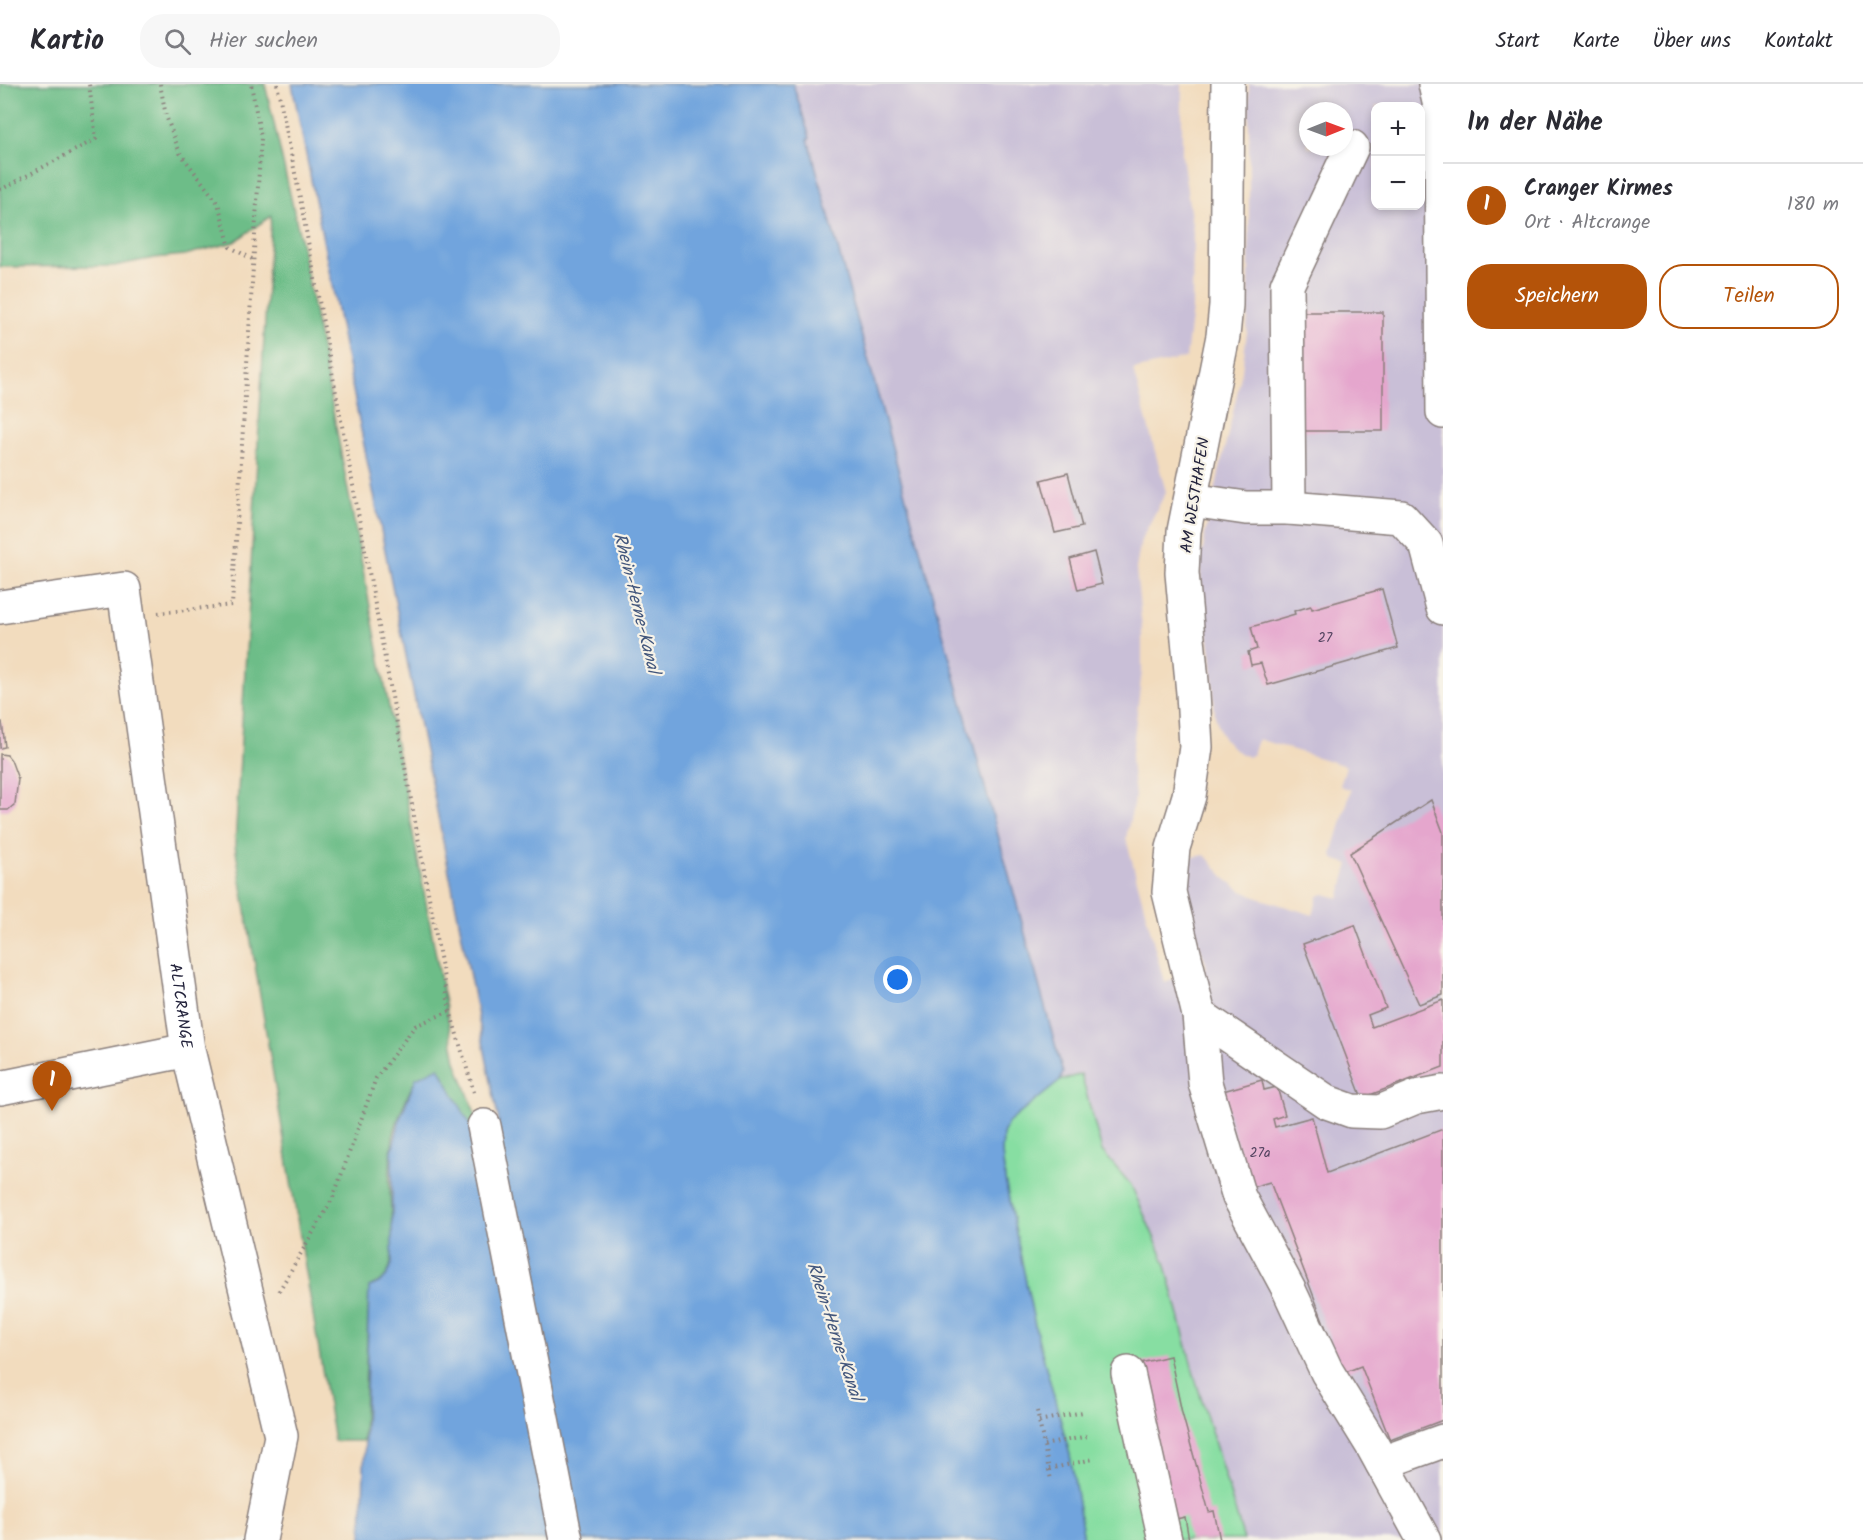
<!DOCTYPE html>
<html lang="de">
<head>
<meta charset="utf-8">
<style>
	:root { --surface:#fff; --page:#f7f7f7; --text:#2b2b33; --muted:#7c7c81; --line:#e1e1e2; --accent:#b45309 }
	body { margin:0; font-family:Kalam,sans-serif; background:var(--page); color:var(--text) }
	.controls { position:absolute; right:18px; top:18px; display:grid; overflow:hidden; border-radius:12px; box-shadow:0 3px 9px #0003 }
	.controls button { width:54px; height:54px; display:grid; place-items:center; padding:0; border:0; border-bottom:2px solid var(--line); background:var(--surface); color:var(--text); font:30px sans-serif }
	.compass { position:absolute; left:1299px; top:18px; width:54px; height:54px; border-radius:50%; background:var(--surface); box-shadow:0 3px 9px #0003; rotate:89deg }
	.you { position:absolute; left:898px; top:896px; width:21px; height:21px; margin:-15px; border:4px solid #fff; border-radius:50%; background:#1a73e8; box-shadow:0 0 0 9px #1a73e833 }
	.badge { display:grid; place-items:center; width:39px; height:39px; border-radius:50%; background:var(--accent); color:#fff; font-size:20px; font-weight:700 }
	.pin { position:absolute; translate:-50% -50px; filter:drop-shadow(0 2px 3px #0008) }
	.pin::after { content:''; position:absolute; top:32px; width:21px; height:18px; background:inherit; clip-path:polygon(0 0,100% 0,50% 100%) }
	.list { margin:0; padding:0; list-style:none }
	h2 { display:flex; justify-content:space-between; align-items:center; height:78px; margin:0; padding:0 24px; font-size:26px }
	h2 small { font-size:20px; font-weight:400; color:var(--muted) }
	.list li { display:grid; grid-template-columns:39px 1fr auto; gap:18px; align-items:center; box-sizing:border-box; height:84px; padding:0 24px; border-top:2px solid var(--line) }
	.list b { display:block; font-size:22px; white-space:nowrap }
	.list p { margin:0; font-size:20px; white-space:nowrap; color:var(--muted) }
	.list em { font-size:20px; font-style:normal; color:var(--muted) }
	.actions { display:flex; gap:12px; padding:18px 24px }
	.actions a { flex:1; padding:14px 0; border:2px solid var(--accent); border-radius:24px; text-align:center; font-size:21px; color:var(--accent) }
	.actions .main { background:var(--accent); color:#fff }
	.icon { flex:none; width:33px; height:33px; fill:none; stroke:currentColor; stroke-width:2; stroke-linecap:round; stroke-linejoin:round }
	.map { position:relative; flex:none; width:1443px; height:1456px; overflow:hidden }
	header { display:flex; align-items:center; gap:36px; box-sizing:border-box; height:84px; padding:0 30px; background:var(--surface); border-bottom:2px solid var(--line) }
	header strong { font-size:28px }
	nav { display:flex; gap:33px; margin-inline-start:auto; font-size:21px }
	.search { width:420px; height:54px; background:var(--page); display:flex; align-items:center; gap:15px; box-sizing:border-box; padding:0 21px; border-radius:24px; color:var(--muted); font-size:22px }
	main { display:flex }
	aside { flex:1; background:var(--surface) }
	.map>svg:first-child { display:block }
	.industrial { fill:#c9bfd7; fill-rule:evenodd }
	.green { fill:#87dea2; stroke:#54806e; stroke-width:1.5 }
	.forest { fill:#6dbd88; stroke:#487062; stroke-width:1.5 }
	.water { fill:#71a4dd; stroke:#4a638c; stroke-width:1.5 }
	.building { fill:#e5a6cd }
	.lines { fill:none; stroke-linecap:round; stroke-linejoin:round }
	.minor-casing { stroke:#8a7f7c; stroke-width:36 }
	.path { stroke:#8a7f7c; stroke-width:4; stroke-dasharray:1.5 4.5; stroke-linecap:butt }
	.minor { stroke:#fff; stroke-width:33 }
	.labels { text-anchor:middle; stroke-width:4.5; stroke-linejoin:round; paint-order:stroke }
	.number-label { font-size:14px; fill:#534360 }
	.street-label { font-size:16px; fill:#22223b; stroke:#f7f3e8 }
	.water-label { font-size:18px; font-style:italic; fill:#42567c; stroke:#f7f3e8 }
</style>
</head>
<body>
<header>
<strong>Kartio</strong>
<div class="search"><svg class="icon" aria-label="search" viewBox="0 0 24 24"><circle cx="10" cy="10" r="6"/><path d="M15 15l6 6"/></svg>Hier suchen</div>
<nav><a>Start</a><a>Karte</a><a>Über uns</a><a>Kontakt</a></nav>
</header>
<main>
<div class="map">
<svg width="1443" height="1456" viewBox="0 0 1443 1456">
	<rect width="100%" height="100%" fill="#f7f3e8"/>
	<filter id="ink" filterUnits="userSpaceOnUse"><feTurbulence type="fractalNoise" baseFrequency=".0167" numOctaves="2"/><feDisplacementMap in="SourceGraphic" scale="12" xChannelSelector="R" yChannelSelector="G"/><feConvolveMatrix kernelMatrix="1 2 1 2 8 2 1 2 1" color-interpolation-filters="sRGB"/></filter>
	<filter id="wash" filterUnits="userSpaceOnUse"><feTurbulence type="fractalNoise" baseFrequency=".008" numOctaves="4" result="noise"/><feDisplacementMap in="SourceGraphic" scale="24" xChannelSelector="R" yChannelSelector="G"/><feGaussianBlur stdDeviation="1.35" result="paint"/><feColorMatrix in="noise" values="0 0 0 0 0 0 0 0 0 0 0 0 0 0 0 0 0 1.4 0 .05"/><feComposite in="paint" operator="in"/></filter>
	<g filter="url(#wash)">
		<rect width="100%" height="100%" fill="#f2dcbe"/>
		<!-- industrial -->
		<path class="industrial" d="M793,0H1182V71L1193,148L1192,225L1186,274L1133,286L1166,408L1141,456L1136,485L1142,545V587L1131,678L1135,712L1126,754L1164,898L1207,883L1196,852L1183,801L1182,775L1205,771L1227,796L1242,807L1258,814L1313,831L1318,812L1324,810L1339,814L1349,780L1333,775L1332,770L1351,706L1340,702L1346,682L1258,655L1253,670L1248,673L1233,665L1222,652L1215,632L1211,570L1202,513L1199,470L1203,466L1205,450L1234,324L1242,287L1247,248L1249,213V0H1443V1456H1244L1195,1294L1165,1178L1131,1101L1102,1067L1081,991L1060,997L1063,989L808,54H810ZM1376,22H1420V122H1376ZM1308,27H1344V63H1308Z"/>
		<!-- green -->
		<polygon class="green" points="1081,990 1102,1067 1131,1101 1165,1178 1195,1294 1244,1456 1084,1456 1070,1371 1036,1247 1005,1096 1002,1069 1003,1050 1008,1039 1060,997"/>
		<!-- forest -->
		<path class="forest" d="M0,0H265L301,158L456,977L480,1043L472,1045L416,994C407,1013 397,1033 393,1054C390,1072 389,1090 390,1108C390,1127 397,1175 387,1190C383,1197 375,1200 369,1203L363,1357H334L235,761L271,132L234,158L185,171L154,174L114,182L0,183Z"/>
		<!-- water -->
		<path class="water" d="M292,0H793L810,54L808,55L1063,989L1060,997L1008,1039L1003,1050L1002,1069L1005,1096L1036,1247L1070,1371L1084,1456H362L369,1203C382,1199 389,1192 392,1179V1067L400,1034L416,994L439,983L472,1044L499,1038C433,691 358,347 292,0Z"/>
		<g id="blocks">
			<!-- building -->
			<g class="building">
				<polygon points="1299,228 1383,228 1383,347 1300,347"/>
				<polygon points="1068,389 1082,443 1055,449 1041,396"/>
				<polygon points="1094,468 1102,500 1078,506 1070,475"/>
				<polygon points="1382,505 1398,564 1268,601 1261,579 1251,581 1248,568 1257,565 1251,543 1295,530 1294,527 1311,522 1312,525"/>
				<polygon points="0,638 2,638 5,663 0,664"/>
				<polygon points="0,670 7,671 11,676 18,695 15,720 8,726 0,726"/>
				<polygon points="1431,716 1443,748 1443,911 1419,920 1350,769"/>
				<polygon points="1355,841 1386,924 1368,931 1372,943 1443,916 1443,983 1362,1014 1303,860"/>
				<polygon points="1262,996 1264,1006 1277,1003 1285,1031 1273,1035 1275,1043 1312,1033 1327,1089 1443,1045 1443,1336 1390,1356 1361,1282 1343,1289 1270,1098 1249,1104 1223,1007"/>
				<polygon points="1170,1272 1182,1329 1209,1428 1214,1427 1220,1456 1189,1456 1185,1433 1168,1437 1136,1280"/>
			</g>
		</g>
	</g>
	<g filter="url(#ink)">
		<use href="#blocks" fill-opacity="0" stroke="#8a7f7c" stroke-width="1.5"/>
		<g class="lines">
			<defs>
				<g id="minor">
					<polyline points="1228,0 1226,221 1223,252 1184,447 1182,489 1193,609 1196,663 1189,712 1173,764 1169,808 1199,931 1205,999 1239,1113 1289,1206 1327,1288 1372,1361 1424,1456"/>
					<polyline points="1435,0 1441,27 1443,328"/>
					<polyline points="1191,416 1246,424 1289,424 1401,433 1426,460 1443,524"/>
					<polyline points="1289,424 1287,201 1352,63"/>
					<path id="s1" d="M0,523L124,505L188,966L281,1352L260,1456"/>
					<polyline points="1199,931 1327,1018 1352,1027 1380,1028 1416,1013 1443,1008"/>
					<polyline points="0,1004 188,966"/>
					<polyline points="484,1042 566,1456"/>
					<polyline points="1128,1289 1165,1456"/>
					<polyline points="1382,1379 1443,1357"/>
				</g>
			</defs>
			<!-- minor casing -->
			<use href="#minor" class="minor-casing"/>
			<!-- path -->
			<g class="path">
				<polyline points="160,0 166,32 180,69 218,119 230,163 254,176"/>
				<polyline points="277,0 300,114 450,927 475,1012"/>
				<polyline points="0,106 96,55 89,0"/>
				<polyline points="158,529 232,521 261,54 251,0"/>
				<polyline points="279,1207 333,1114 376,994 415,942 450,927"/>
				<polyline points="1037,1327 1051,1396"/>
				<polyline points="1039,1337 1083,1328"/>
				<polyline points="1044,1361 1088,1352"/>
				<polyline points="1049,1385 1093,1375"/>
			</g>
			<!-- minor -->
			<use href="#minor" class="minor"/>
		</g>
	</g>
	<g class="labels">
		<!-- number labels -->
		<g class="number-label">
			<text x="1325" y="558">27</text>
			<text x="1260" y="1073">27a</text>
		</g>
		<!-- street labels -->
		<g class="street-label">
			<text transform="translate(1194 411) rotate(-81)" y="6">AM WESTHAFEN</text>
			<text dy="6" stroke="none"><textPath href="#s1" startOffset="546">ALTCRANGE</textPath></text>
		</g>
		<!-- water labels -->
		<g class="water-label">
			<text transform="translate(637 519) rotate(76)" y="6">Rhein-Herne-Kanal</text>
			<text transform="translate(835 1247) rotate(72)" y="6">Rhein-Herne-Kanal</text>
		</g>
	</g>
</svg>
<div class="controls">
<button>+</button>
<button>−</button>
</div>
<svg class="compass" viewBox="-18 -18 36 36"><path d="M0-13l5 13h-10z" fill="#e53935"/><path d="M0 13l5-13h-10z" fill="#7c7c81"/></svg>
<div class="you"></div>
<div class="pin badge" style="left:52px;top:1027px">1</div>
</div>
<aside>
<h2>In der Nähe<small></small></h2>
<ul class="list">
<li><span class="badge">1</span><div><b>Cranger Kirmes</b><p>Ort · Altcrange</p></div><em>180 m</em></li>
</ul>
<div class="actions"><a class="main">Speichern</a><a>Teilen</a></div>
</aside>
</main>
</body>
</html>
